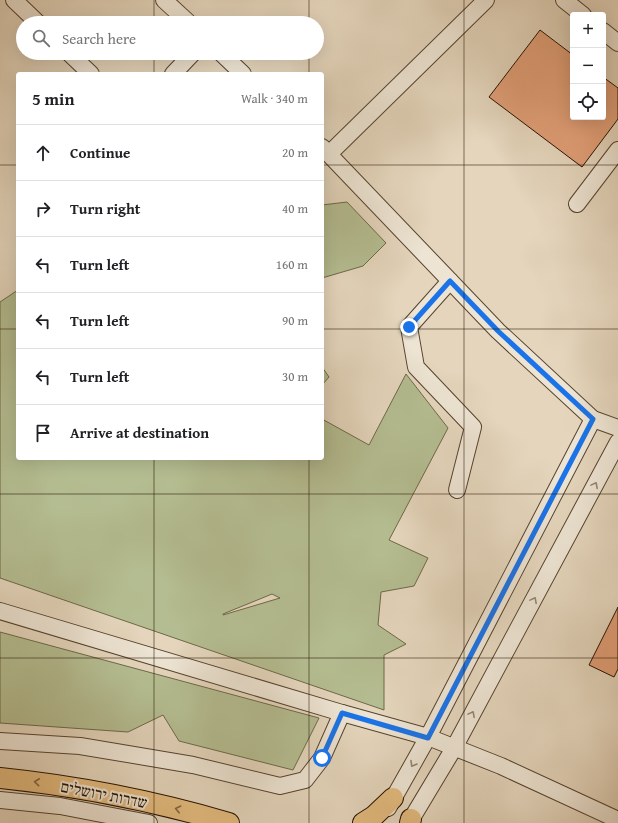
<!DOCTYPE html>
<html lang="en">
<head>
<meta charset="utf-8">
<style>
	:root { --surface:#fff; --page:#f6f6f6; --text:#202124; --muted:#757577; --line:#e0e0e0 }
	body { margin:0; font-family:"Gentium Book Plus","Frank Ruhl Libre",serif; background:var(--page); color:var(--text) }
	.controls { position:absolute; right:12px; top:12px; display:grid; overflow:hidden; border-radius:4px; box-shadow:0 4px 16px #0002 }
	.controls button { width:36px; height:36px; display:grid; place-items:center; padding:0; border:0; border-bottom:1px solid var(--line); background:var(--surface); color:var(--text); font:20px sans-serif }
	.stop { position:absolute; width:12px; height:12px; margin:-9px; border:3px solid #1a73e8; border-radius:50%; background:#fff }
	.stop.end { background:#1a73e8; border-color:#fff; box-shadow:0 1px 4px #0008 }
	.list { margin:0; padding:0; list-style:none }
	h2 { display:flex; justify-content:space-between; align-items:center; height:52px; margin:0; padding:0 16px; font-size:17px }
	h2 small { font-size:13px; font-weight:400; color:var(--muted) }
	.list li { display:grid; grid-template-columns:26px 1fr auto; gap:12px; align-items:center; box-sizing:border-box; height:56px; padding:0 16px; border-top:1px solid var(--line) }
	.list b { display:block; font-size:15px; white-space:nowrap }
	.list em { font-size:13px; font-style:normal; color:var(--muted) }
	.icon { flex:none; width:22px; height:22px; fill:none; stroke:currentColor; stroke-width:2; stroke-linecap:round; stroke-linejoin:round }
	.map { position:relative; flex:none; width:618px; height:823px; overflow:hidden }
	.search { position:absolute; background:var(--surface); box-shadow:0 4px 16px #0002; left:16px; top:16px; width:308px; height:44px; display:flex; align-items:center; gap:10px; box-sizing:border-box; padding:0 14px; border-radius:22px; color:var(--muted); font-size:15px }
	.panel { position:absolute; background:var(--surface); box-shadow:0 4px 16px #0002; left:16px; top:72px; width:308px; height:388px; border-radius:4px }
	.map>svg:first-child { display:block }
	.green { fill:#b4bd91; stroke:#6d6848; fill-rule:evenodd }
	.building { fill:#e19f77; stroke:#261200 }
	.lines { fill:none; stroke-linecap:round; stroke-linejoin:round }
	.minor-casing { stroke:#56432f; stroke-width:18 }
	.major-casing { stroke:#261200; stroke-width:22 }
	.minor { stroke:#ede4d3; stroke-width:16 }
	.major { stroke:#e2ba7e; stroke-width:20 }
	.oneway { stroke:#938674 }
	.oneway2 { stroke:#84663f }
	.route { stroke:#1a73e8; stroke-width:5 }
	.grid { fill:none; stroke:#261200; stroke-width:1; stroke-opacity:0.55 }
	.labels { text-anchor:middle; stroke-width:4; stroke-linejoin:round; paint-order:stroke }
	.street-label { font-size:16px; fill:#261200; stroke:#ede4d3 }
</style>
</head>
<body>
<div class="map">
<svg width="618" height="823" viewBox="0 0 618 823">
	<rect width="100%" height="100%" fill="#e4d5bc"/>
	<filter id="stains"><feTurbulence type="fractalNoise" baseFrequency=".005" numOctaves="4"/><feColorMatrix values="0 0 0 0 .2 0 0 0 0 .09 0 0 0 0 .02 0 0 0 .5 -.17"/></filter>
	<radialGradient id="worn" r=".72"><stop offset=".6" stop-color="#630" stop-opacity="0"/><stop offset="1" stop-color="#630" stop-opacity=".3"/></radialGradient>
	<!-- green -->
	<g class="green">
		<polygon points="347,202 386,243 363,266 322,278 322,205"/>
		<path d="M18,290V458H322V419L369,445L406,374L448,428L389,540L428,558L414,586L381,592L378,625L406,644L384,655V710L0,578V302ZM272,594L280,598L223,615V614Z"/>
		<polygon points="322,367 329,377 322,385"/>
		<polygon points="0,632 319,718 293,770 179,741 163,715 128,732 0,723"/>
	</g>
	<!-- building -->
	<g class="building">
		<polygon points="540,30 573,55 573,117 603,117 603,77 618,88 618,119 582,167 489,97"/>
		<polygon points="618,607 618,669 614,677 589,665"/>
	</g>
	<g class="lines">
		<defs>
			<g id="minor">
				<polyline points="14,0 38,23"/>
				<polyline points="164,0 189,23"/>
				<polyline points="564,0 583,15"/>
				<polyline points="603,31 618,43"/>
				<polyline points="69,53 91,74"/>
				<polyline points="221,53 243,74"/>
				<polyline points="173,74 193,53"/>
				<polyline points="322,147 498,331 593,419 618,428"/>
				<polyline points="329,154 486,0"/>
				<polyline points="577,204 618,150"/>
				<polyline points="450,281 409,327 416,367 473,427 457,490"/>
				<polyline points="0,611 342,713"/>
				<polyline points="0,741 80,746 193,765 280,786 305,780 322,758 342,713 428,737 501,766 618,820"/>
				<polyline points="0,800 60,806 149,823"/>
				<polyline points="388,808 428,737 593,419"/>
				<polyline points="409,823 454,748 618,442"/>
			</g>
			<g id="major">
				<path d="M0,778C78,786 154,801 229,823"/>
				<polyline points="363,823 374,816 393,798"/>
				<polyline points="410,823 411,819"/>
			</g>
		</defs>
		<!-- minor casing -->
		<use href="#minor" class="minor-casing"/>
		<!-- major casing -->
		<use href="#major" class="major-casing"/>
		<!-- minor -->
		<use href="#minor" class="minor"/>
		<!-- major -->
		<use href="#major" class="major"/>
	</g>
	<!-- one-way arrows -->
	<defs><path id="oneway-chevron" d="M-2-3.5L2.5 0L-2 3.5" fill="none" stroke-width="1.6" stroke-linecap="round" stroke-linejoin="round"/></defs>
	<g class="oneway">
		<use href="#oneway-chevron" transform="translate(595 485) rotate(-62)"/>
		<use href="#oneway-chevron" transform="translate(534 600) rotate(-62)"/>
		<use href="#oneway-chevron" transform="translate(472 714) rotate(-62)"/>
		<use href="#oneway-chevron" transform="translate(413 764) rotate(120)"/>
	</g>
	<g class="oneway2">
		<use href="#oneway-chevron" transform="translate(37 782) rotate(-174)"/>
		<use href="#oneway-chevron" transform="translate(178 809) rotate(-167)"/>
	</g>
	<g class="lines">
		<!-- route -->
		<polyline class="route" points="322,758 342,713 428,738 593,419 498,331 450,281 409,327"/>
	</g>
	<!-- grid -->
	<path class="grid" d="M154,0V23M309,0V23M464,0V823M154,53V74M309,53V74M0,165H18M322,165H618M0,329H18M322,329H618M154,458V823M309,458V823M0,494H618M0,658H618"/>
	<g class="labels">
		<!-- street labels -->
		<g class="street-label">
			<text transform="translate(104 794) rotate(11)" y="6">שדרות ירושלים</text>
		</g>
	</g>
	<rect width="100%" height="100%" filter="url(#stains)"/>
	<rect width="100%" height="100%" fill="url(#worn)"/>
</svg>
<div class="controls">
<button>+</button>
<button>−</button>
<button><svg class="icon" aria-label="locate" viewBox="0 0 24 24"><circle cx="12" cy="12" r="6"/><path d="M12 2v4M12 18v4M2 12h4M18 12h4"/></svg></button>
</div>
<div class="stop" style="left:322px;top:758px"></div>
<div class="stop end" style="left:409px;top:327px"></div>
<div class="search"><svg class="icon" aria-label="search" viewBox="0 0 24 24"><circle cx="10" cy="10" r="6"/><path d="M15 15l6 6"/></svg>Search here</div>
<section class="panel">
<h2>5 min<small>Walk · 340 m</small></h2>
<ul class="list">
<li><svg class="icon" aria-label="ahead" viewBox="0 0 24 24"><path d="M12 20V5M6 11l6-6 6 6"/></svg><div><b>Continue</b></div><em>20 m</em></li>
<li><svg class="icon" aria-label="right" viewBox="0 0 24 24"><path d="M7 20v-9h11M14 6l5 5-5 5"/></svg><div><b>Turn right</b></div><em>40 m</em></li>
<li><svg class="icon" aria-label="left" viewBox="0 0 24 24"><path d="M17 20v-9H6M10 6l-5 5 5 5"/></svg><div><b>Turn left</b></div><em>160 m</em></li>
<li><svg class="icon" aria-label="left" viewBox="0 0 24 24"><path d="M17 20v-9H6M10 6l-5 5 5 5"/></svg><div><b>Turn left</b></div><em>90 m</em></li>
<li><svg class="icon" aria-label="left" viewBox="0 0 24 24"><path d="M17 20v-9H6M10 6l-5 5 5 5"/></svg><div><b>Turn left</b></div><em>30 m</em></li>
<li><svg class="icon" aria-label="arrive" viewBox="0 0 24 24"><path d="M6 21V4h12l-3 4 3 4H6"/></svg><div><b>Arrive at destination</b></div></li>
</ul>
</section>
</div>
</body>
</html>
